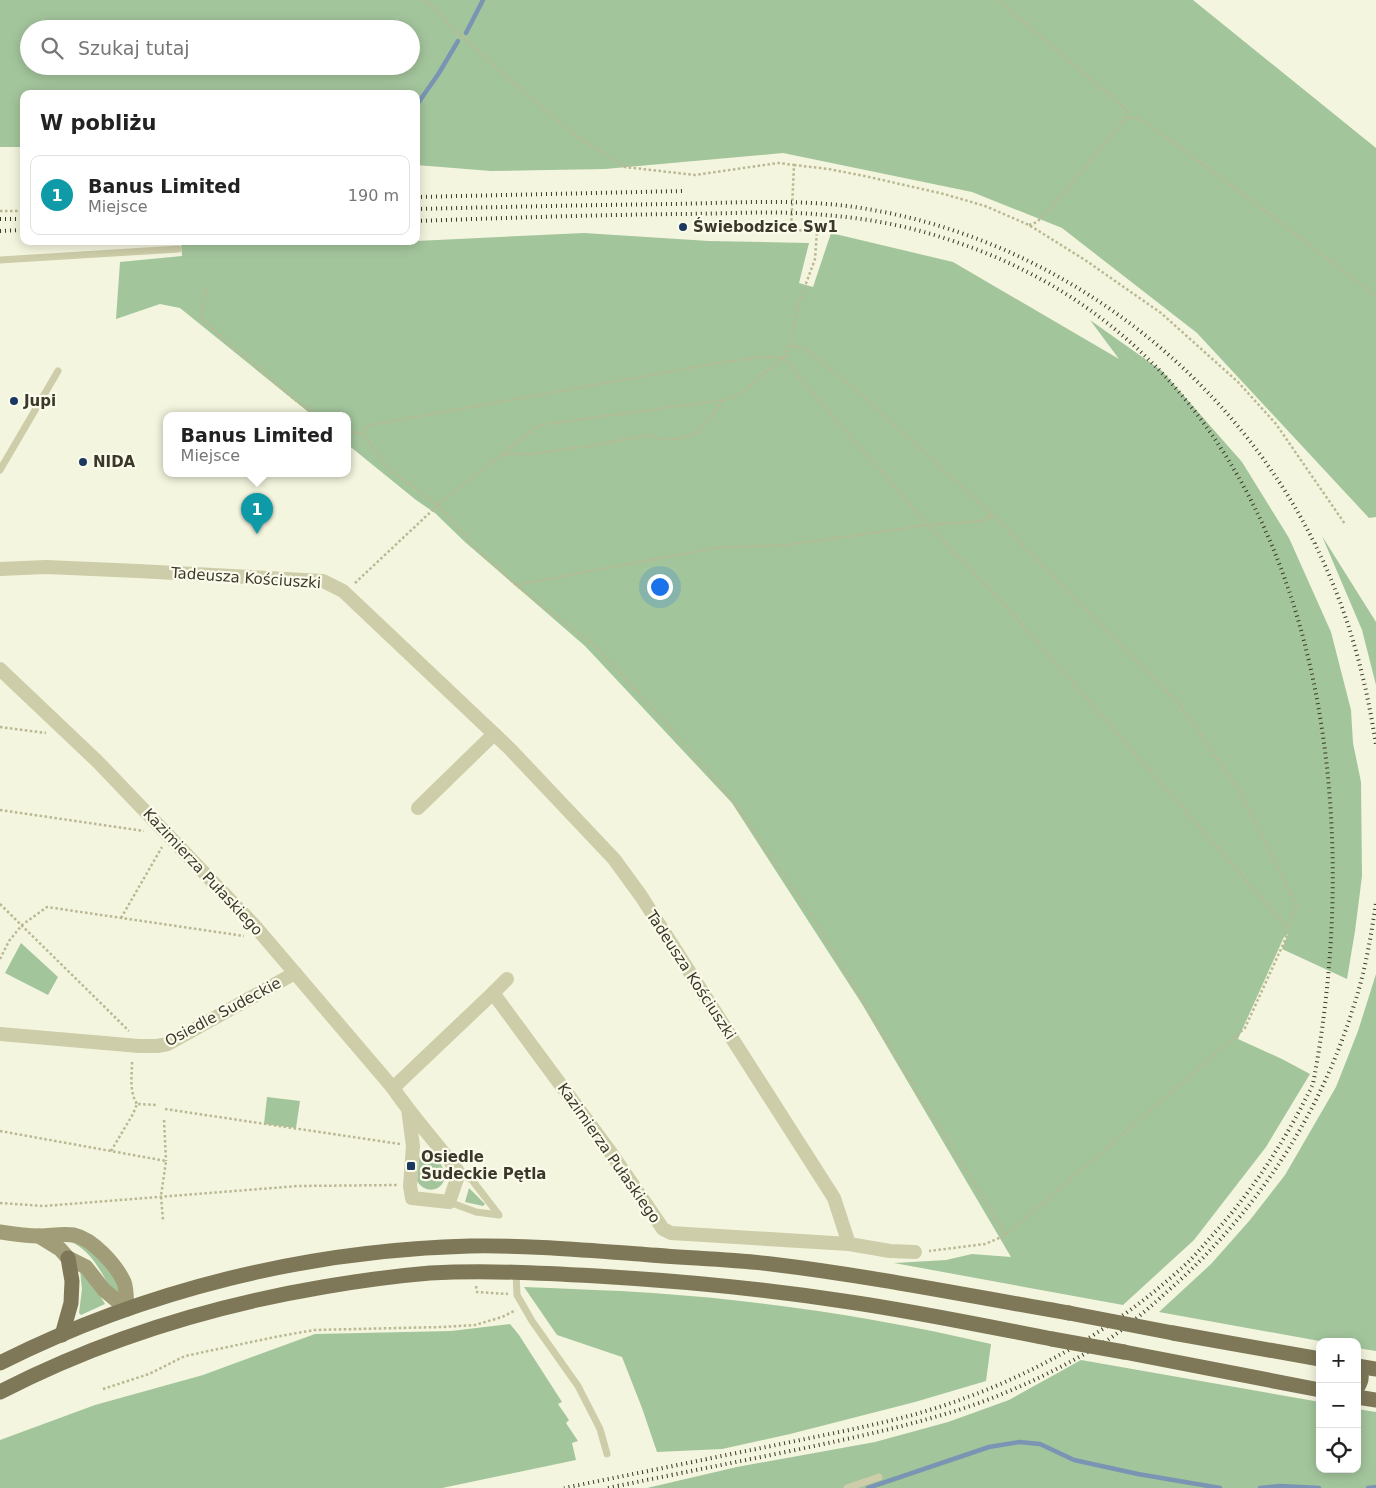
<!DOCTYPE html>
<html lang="pl">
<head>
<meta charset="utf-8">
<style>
	:root { --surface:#fff; --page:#f2f2f2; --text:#222; --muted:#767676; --line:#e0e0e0; --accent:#0b8043 }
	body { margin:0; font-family:"DejaVu Sans",sans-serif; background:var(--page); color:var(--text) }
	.controls { position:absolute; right:15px; bottom:15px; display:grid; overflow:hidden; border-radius:10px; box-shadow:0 2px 12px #0003 }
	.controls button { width:45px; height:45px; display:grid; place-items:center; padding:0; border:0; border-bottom:1px solid var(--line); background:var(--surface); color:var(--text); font:25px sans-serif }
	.you { position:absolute; left:659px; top:586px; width:18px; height:18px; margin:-12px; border:4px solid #fff; border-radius:50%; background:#1a73e8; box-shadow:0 0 0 8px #1a73e833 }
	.badge { display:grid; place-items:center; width:32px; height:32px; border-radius:50%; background:var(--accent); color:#fff; font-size:16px; font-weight:700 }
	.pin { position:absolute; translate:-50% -41px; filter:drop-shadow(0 1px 2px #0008) }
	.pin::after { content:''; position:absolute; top:26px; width:18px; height:15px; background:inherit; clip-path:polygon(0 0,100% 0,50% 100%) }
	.popup { position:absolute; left:163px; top:412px; width:188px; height:65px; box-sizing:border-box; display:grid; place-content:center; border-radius:10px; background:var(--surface); filter:drop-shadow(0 1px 4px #0005); font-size:16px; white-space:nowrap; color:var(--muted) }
	.popup b { font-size:19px; color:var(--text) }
	.popup::after { content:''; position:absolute; left:50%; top:100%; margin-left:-10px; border:10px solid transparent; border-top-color:var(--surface) }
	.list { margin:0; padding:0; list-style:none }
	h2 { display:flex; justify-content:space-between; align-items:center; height:65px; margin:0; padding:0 20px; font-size:21px }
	h2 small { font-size:16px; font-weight:400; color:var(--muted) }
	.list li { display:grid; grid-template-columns:32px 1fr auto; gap:15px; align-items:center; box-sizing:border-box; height:80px; margin:0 10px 10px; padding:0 10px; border:1px solid var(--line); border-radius:10px }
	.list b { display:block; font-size:19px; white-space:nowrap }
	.list p { margin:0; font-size:16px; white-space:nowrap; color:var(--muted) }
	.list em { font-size:16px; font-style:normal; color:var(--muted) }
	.icon { flex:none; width:28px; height:28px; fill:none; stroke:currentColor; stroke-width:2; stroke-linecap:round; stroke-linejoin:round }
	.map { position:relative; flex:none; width:1376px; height:1488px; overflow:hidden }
	.search { position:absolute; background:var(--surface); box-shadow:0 2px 12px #0003; left:20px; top:20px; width:400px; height:55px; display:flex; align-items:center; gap:12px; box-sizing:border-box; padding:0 18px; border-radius:28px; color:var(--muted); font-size:19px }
	.panel { position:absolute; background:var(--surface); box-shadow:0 2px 12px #0003; left:20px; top:90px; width:400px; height:155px; border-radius:10px }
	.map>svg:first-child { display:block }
	.green { fill:#a3c59c; fill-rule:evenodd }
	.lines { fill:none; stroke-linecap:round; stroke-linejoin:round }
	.stream { stroke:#7a94b4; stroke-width:4.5 }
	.path { stroke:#bab892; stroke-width:2.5; stroke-dasharray:2.5 2.5; stroke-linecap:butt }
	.lane { stroke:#cecda9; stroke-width:7 }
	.street { stroke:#cecda9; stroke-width:14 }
	.secondary { stroke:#a29d79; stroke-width:15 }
	.primary { stroke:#7e7859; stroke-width:15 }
	.rail { stroke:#3b3829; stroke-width:4; stroke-dasharray:1 4; stroke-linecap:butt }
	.primary-bridge { stroke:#7e7859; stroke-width:15 }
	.poi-dot { fill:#1b3860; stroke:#fbfbeb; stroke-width:2 }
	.labels { text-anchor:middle; stroke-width:4.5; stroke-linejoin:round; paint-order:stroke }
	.poi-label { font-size:15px; font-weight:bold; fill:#3b3829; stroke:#fbfbeb; text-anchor:start }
	.street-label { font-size:15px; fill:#3b3829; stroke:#fbfbeb }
</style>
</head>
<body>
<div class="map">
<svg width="1376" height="1488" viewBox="0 0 1376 1488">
	<rect width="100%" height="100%" fill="#f4f5de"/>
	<!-- green -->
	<g class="green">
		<path d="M0,0H1193L1376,148V517L1369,518L1197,333L1062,228L972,192L783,153L605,169L491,171L416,165V94H24V147H0ZM29,29H411V66H29Z"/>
		<polygon points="584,233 709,241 809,243 799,283 813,287 831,233 953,262 1119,359 1090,320 1162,371 1242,462 1289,538 1331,632 1351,710 1353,743 1361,782 1362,876 1355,931 1347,979 1282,949 1288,934 1284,937 1238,1039 1282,1059 1310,1074 1266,1147 1194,1240 1123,1305 894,1263 946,1260 972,1254 1011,1257 862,1004 732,803 585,646 465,542 435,513 416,500 347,444 347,415 312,415 180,308 160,304 116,319 120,262 182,256 181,243 255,241 416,241"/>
		<polygon points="1322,536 1376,622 1376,685 1362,630"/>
		<polygon points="21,943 58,977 48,995 5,973"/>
		<polygon points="1376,974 1376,1351 1357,1348 1357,1342 1325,1342 1159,1312 1211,1264 1250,1220 1285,1175 1336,1087 1358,1031"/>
		<polygon points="267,1097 300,1101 296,1128 264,1124"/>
		<path d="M422,1154C429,1153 434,1157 439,1162C456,1183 430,1201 417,1181L419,1158Z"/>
		<polygon points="469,1188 485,1204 483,1206 465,1202"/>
		<path d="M74,1239L96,1254L125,1293L116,1299C104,1278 94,1251 69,1241Z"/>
		<polygon points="80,1270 91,1280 105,1304 81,1315 79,1313 82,1289"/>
		<path d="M524,1287C567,1289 610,1290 653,1293C767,1301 881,1318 991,1344L986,1381L915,1402L790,1434L722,1449L657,1452L642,1408L622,1357L557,1335Z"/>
		<polygon points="510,1324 519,1335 562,1402 558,1404 569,1420 566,1423 578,1441 572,1443 576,1460 442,1488 0,1488 0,1440 95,1405 203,1375 315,1334 451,1331"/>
		<polygon points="1081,1360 1320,1402 1320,1469 1357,1469 1357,1409 1376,1412 1376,1488 647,1488 737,1467 875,1442 948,1422 1009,1400"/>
	</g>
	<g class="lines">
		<!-- stream -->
		<g class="stream">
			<polyline points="466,33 483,0"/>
			<polyline points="416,106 439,73 458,41"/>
			<polyline points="868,1488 989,1447 1019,1442 1040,1444 1074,1460 1138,1474 1220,1488"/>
			<polyline points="1260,1488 1280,1486 1319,1488"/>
			<polyline points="1368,1488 1376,1487"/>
		</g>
		<!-- path -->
		<g class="path">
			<polyline points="425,0 455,30 514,84 575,135 625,167 695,175 778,163 794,165 791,230 817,231 815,259 797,308 791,345"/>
			<polyline points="998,0 1127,110 1126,118"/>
			<polyline points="794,165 829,169 869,177 944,194 985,206 1029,225 1085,260 1161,313 1238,382 1276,424 1345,524"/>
			<polyline points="0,211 24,211"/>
			<polyline points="1029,225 1037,222 1052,207 1126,118 1136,118 1147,123 1269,214 1376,296"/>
			<polyline points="207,289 200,318 294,399 316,415"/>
			<polyline points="347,433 362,433 370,425 712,364 759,357 784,357 810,390 928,525 1003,603 1287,927 1286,938 1245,1028 1006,1235 985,1244 929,1251"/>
			<polyline points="362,433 392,472 438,505 473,545 516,585 595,646 658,714 734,802 814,919 923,1101 1006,1235"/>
			<polyline points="504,454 530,454 590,446 648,435 662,439 679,439 696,433 712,416 723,400"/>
			<polyline points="355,583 438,505 539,425 723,400 738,396 784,357 791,345 807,350 856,390 993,515 1180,705 1239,790 1297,905 1287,927"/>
			<polyline points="516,585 714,548 786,545 928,525 981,521 993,515"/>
			<polyline points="0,727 46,733"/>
			<polyline points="0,810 144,831"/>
			<polyline points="0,904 129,1031"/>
			<polyline points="121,918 162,847"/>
			<polyline points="0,959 9,941 22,925 47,907 244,936"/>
			<path d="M132,1062C132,1076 129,1091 137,1104"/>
			<polyline points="165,1109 400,1144"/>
			<polyline points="164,1120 166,1161"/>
			<polyline points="0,1131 166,1161 161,1196 163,1220"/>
			<polyline points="111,1151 133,1114 137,1104 158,1105"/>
			<polyline points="0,1203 44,1206 298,1186 397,1185"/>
			<polyline points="476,1286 477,1292 508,1294"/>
			<polyline points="103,1389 149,1374 185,1356 275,1337 314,1330 442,1327 475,1325 502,1317 516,1310"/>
		</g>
		<!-- lane -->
		<g class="lane">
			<polyline points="0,260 178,249"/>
			<polyline points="0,470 58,371"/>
			<polyline points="449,1202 476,1212 499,1215 472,1180 459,1173"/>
			<polyline points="516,1273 517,1295 532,1321 578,1386 600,1429 607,1454"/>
			<polyline points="847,1488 879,1477"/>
		</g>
		<!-- street -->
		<g class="street">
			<polyline points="0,569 46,567 138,571 323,581 343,591 510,749 614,859 641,896 834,1198 849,1244"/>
			<path d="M0,669L97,761L254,925L393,1088C413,1118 438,1144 459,1173L449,1202L412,1198L410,1186L413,1146L408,1109"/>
			<polyline points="418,808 494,734"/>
			<polyline points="493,993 507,979"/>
			<polyline points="0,1034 139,1046 157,1046 168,1044 295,973"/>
			<polyline points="393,1088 493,993 611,1153 663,1229 671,1233 849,1244 890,1251 915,1252"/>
		</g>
		<!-- secondary -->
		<g class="secondary">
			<path d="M0,1232C13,1234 26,1236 39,1236C51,1236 62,1233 74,1235C93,1239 116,1265 124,1282C127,1290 126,1301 127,1309"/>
			<polyline points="39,1236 60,1249 68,1258 86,1267 104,1290 127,1309"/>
		</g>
		<!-- primary -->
		<g class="primary">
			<polyline points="1173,1333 1320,1359"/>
			<polyline points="62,1335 71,1303 72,1281 68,1258"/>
			<polyline points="1124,1352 1320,1390"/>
			<path d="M0,1363C145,1290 308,1250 470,1246C527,1245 583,1250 640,1254C683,1258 728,1259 771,1264C871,1276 970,1296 1069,1313"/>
			<polyline points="1357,1366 1376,1369"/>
			<path d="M1357,1388C1363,1379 1362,1375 1358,1366"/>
			<path d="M0,1392C101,1340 211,1306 323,1287C358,1281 394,1276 430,1273C486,1270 542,1273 597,1276C682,1281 766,1289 850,1302C918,1312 985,1326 1052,1339"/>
			<polyline points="1357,1397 1376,1400"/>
		</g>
		<!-- rail -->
		<g class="rail">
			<polyline points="416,197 683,191"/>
			<path d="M416,209C502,207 587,205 672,204C730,203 789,199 847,206C1064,234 1258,390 1337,594C1356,643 1368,693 1376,745"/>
			<polyline points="0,219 24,219"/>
			<path d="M416,221C503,218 590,215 677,214C726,214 776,210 825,215C866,218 908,226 947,239C1297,351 1376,752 1313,1084C1286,1140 1252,1192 1210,1238C1202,1247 1194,1257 1185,1265C1109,1335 1015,1386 916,1414C868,1427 819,1436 771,1446C702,1460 633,1474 564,1488"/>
			<polyline points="0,231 24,230"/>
			<path d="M608,1488C670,1475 732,1463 795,1450C857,1437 919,1424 979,1403C1022,1387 1064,1367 1103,1343C1126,1328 1148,1309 1169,1290C1255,1214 1320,1116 1354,1005C1365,972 1371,937 1376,902"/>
		</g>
		<!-- primary-bridge -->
		<g class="primary-bridge">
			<polyline points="1069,1313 1173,1333"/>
			<polyline points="1052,1339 1124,1352"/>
		</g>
	</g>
	<!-- markers -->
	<g class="poi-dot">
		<circle cx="683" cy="227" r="5"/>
		<circle cx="14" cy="401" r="5"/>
		<circle cx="83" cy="462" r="5"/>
		<rect x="406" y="1161" width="10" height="10" rx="2.5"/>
	</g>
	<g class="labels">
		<!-- poi labels -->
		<g class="poi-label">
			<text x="693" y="232">Świebodzice Sw1</text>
			<text x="24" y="406">Jupi</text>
			<text x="93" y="467">NIDA</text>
			<text x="421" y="1162">Osiedle<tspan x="421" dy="17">Sudeckie Pętla</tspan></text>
		</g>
		<!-- street labels -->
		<g class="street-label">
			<text transform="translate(246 578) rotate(4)" y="5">Tadeusza Kościuszki</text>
			<text transform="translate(203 872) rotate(47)" y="5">Kazimierza Pułaskiego</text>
			<text transform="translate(691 975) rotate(57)" y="5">Tadeusza Kościuszki</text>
			<text transform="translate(223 1012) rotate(-28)" y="5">Osiedle Sudeckie</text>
			<text transform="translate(609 1153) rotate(55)" y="5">Kazimierza Pułaskiego</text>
		</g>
	</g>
</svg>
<div class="controls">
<button>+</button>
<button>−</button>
<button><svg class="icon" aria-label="locate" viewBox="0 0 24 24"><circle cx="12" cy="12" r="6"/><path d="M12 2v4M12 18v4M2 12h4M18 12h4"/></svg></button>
</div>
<div class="you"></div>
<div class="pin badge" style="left:257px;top:534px;background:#0f9aa8">1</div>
<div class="popup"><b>Banus Limited</b>Miejsce</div>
<div class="search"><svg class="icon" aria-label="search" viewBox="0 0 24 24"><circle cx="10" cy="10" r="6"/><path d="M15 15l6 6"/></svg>Szukaj tutaj</div>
<section class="panel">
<h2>W pobliżu<small></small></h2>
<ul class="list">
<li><span class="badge" style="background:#0f9aa8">1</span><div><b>Banus Limited</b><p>Miejsce</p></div><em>190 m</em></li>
</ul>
</section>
</div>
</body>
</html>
